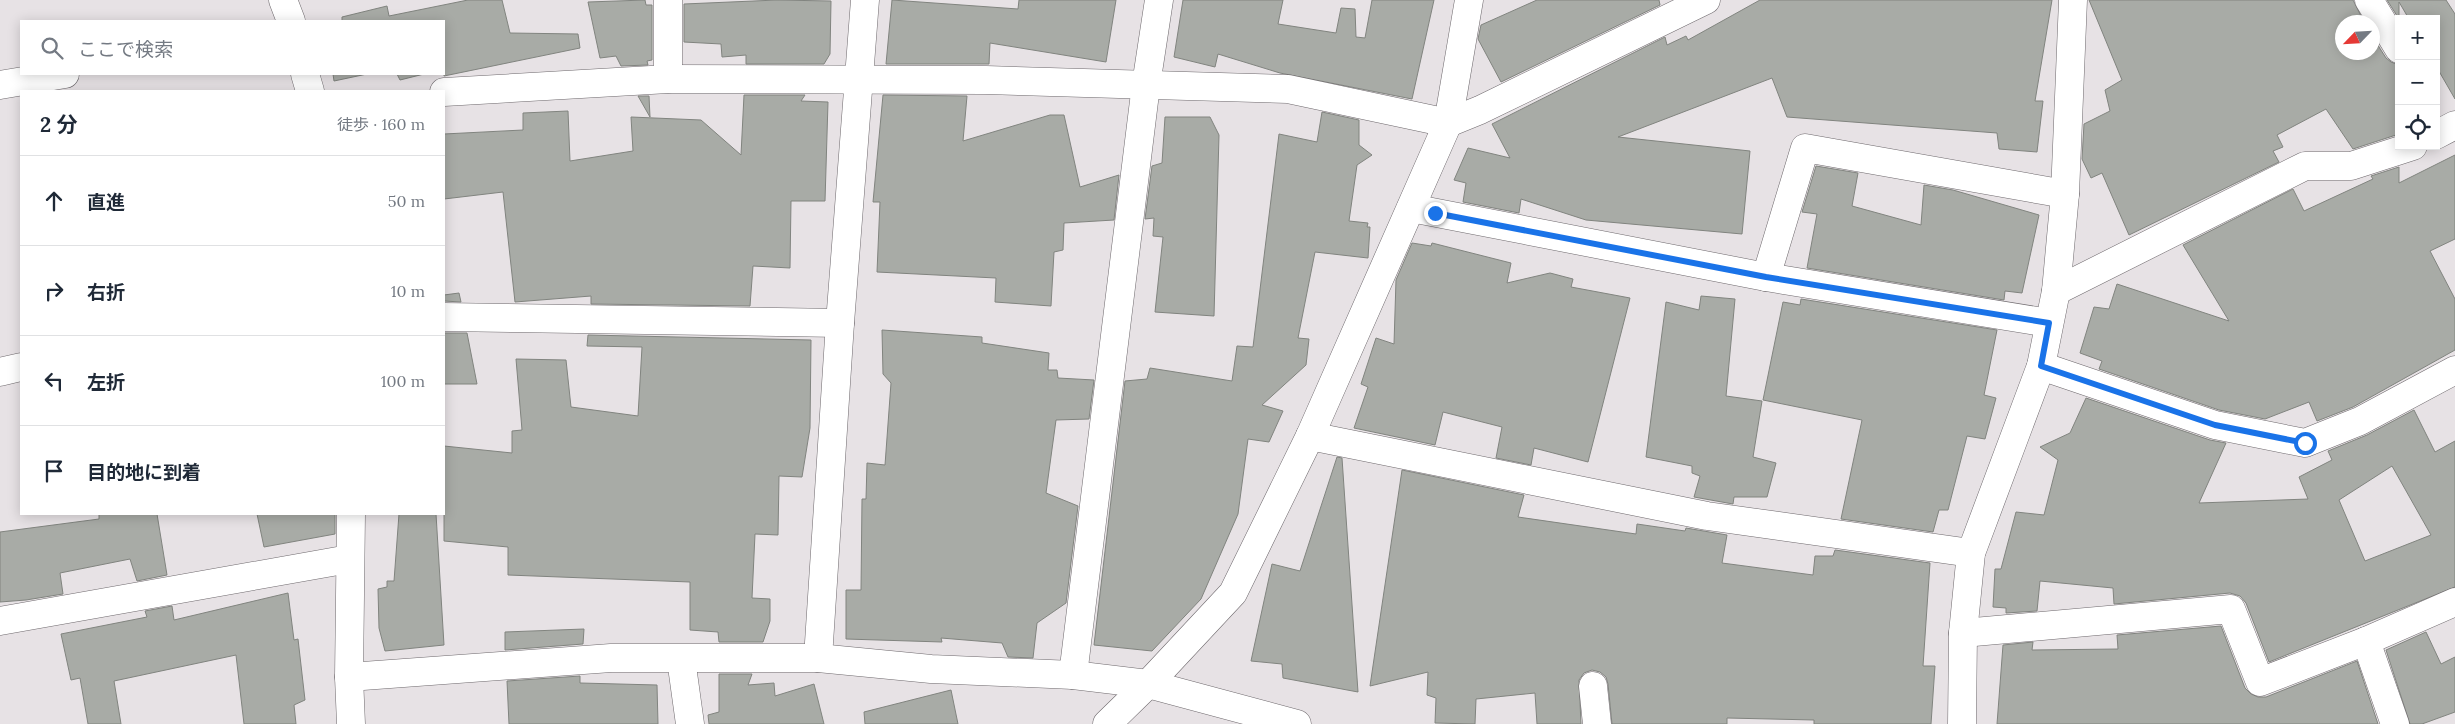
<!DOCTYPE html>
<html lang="ja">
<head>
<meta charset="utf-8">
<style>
	:root { --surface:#fff; --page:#f6f6f7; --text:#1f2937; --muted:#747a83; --line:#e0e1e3 }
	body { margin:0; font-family:Lora,"Noto Sans JP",serif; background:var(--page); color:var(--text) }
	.controls { position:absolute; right:15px; top:15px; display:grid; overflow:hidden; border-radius:0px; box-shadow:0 2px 12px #0003 }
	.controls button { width:45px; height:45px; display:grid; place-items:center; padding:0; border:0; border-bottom:1px solid var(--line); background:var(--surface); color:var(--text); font:25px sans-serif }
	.compass { position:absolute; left:2335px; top:15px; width:45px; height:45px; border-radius:50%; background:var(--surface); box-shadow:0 2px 12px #0003; rotate:245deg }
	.stop { position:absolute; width:15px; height:15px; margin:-11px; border:4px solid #1a73e8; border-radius:50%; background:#fff }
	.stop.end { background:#1a73e8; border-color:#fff; box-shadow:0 1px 5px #0008 }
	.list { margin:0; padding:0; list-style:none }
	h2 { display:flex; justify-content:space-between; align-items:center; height:65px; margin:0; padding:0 20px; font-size:21px }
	h2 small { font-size:16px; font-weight:400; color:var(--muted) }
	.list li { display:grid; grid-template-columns:32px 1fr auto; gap:15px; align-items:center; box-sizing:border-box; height:90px; padding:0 20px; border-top:1px solid var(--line) }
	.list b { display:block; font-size:19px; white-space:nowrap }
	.list em { font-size:16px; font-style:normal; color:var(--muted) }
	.icon { flex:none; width:28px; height:28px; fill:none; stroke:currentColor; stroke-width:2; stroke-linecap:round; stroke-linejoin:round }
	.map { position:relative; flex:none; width:2455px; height:724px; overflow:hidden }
	.search { position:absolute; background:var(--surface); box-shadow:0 2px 12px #0003; left:20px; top:20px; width:425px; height:55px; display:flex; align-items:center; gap:12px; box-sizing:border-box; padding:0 18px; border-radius:0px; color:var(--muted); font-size:19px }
	.panel { position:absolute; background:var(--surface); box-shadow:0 2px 12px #0003; left:20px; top:90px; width:425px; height:425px; border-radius:0px }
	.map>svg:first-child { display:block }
	.building { fill:#a8aba6; stroke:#81847f; fill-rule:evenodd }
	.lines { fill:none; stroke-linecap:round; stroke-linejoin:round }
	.minor-casing { stroke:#6e696d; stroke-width:29 }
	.minor { stroke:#fff; stroke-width:28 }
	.route { stroke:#1a73e8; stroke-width:6 }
</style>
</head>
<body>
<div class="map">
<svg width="2455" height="724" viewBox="0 0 2455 724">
	<rect width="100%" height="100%" fill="#e7e2e5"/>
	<!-- building -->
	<g class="building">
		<polygon points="468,0 502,0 510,33 578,34 580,48 444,76 444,21 342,21 342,17 387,6 389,16"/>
		<polygon points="645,0 646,5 652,5 652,60 647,61 648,65 621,66 616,56 600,58 588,2"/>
		<polygon points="777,0 831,1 830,54 824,64 746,64 746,55 722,57 721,44 684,42 684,4"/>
		<polygon points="892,0 1018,9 1019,0 1116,0 1106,62 990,43 989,64 886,64"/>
		<polygon points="1183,0 1283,0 1278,24 1336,33 1341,8 1355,9 1356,37 1365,38 1372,0 1434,0 1412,99 1280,73 1218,54 1215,67 1174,57"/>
		<polygon points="1537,0 1659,0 1660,5 1501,82 1478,39 1481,25"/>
		<polygon points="1760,0 2052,0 2035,101 2043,101 2037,152 1999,149 1997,133 1787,117 1772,78 1618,137 1750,151 1742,234 1586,220 1521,199 1519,213 1463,202 1466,183 1454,180 1468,148 1510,158 1492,124 1665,37 1667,45 1686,36 1688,40"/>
		<polygon points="2089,0 2353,0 2364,22 2342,22 2342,52 2372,52 2372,36 2386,58 2391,62 2399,65 2399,134 2353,149 2326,109 2277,135 2283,147 2273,151 2279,162 2129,235 2102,173 2091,178 2082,159 2084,124 2110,111 2105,90 2122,80"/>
		<polygon points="2387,0 2446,0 2455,14 2455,99 2436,66 2436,19 2409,19 2399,2 2399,19"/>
		<polygon points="333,74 367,74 334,81"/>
		<polygon points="397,74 424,74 400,80"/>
		<polygon points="744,95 805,95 801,101 828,102 825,201 791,201 790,268 753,266 750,306 591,304 591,296 515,302 503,192 444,199 444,134 523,130 523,113 568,111 570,161 633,151 631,117 701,120 741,155"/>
		<polygon points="883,95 967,96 963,141 1050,115 1064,115 1080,187 1119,175 1114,220 1064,223 1063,250 1054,252 1051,306 995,302 996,278 877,272 880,202 873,202"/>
		<polygon points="638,96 649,96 650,117"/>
		<polygon points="1322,112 1359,120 1359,145 1372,155 1357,165 1349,221 1368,223 1367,227 1370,227 1368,258 1315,252 1298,338 1309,339 1306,365 1262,405 1283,411 1269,442 1248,439 1238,514 1201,599 1152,651 1094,645 1125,381 1147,379 1150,368 1232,381 1237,346 1253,347 1279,134 1317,142"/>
		<polygon points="1165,117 1210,117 1219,135 1214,316 1155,312 1163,237 1153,236 1154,218 1145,219 1152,166 1162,163"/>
		<polygon points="2455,155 2455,239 2430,251 2455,299 2455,350 2353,407 2317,421 2309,402 2265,419 2219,410 2099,369 2102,361 2080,353 2094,307 2109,309 2117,284 2229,321 2183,245 2293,189 2304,211 2373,179 2371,176 2399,167 2399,183"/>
		<polygon points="1816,166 1858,173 1852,206 1921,225 1924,185 1953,190 2039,215 2022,293 2005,291 2004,300 1807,268 1817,214 1802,212"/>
		<polygon points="1412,243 1431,246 1432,243 1511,263 1507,283 1550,273 1573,279 1571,287 1630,298 1588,462 1534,448 1531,465 1496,458 1502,427 1443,412 1435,445 1354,428 1368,387 1361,384 1376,338 1394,344 1396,280"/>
		<polygon points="459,293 461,302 444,301 444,295"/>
		<polygon points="1701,296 1735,299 1726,396 1762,401 1753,457 1776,463 1767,497 1734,497 1733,504 1694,497 1700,476 1692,473 1692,466 1646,457 1666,302 1699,310"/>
		<polygon points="1801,299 1997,330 1984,395 1996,398 1985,439 1967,436 1948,510 1939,510 1933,532 1841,519 1862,420 1763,400 1783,302 1800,305"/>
		<polygon points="882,330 982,337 982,343 1049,353 1048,370 1057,370 1058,378 1094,380 1089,419 1056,420 1046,493 1078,506 1066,603 1037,623 1033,658 1008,657 1002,643 941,638 942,642 846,639 846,590 861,590 862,499 866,499 867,463 885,465 891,383 883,374"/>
		<polygon points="444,333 467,333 477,384 444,384"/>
		<polygon points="588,335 811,340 810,428 802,477 779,476 778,535 755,534 752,598 770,599 770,621 763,642 719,642 718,632 690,630 690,582 508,575 508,547 444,541 444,446 512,453 512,431 522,430 516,359 566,360 571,407 638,416 642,347 587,346"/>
		<path d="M2086,398L2210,440L2226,443L2199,503L2308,499L2299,477L2332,460L2328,451L2367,435L2414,410L2435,452L2455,441V587L2269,662L2246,603L2240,596L2230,593L2114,604L2113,588L2040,581L2037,611L2006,613V608L1993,607L1995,569H2001L2016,512L2044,515L2058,460L2040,447L2070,433ZM2392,466L2431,535L2365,561L2339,500Z"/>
		<polygon points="1337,457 1342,458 1358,692 1283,678 1282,664 1251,661 1272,564 1300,571"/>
		<polygon points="1402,470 1524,495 1518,517 1636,534 1637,524 1685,531 1686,528 1727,535 1722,563 1813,575 1815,556 1833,556 1835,550 1930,563 1923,666 1935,666 1931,724 1814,724 1814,720 1727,718 1727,724 1612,724 1608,684 1606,677 1600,672 1592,670 1584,673 1579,680 1581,724 1537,724 1535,693 1476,699 1475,724 1435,723 1436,698 1427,695 1428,672 1370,686"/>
		<polygon points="99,514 157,514 167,575 137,581 130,559 60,573 63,594 26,600 0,602 0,532 99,519"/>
		<polygon points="257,514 335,514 335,534 264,547"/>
		<polygon points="399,514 436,514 444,645 385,651 379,628 378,589 387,587 387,581 394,581"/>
		<polygon points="288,593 294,640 298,639 305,700 294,705 296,724 244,724 236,655 114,681 121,724 88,724 80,678 71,680 61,634 147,617 145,611 172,606 174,620"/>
		<polygon points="2221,626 2245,688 2251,694 2258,697 2266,697 2357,661 2378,724 1997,724 2003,645 2033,642 2032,650 2118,649 2117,635"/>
		<polygon points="584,629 583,644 505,650 505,632"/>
		<polygon points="2426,632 2441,664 2455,657 2455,712 2422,724 2410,724 2386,650"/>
		<polygon points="719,674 752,674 748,685 774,683 775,696 814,684 824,724 709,724 708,715 719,712"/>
		<polygon points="580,676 580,683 657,685 658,724 509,724 507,681"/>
		<polygon points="951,690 958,724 865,724 864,712"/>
	</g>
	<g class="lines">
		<defs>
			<g id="minor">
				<polyline points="283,0 291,21"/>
				<polyline points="2369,0 2399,49"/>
				<polyline points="305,74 310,91"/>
				<polyline points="668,79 668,0"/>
				<polyline points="0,85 65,74"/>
				<polyline points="444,92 668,79 986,80 1288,89 1448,123 1480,110 1706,0"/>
				<polyline points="2436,135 2455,125"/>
				<polyline points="1411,208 1766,277 2049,323"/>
				<polyline points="1766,277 1805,148 2065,194"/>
				<polyline points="2056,291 2305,166 2351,166 2413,146"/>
				<polyline points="444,317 840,323"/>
				<polyline points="2041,366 2215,425 2305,443 2360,421 2455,370"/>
				<polyline points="0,372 21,367"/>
				<polyline points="1310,436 1707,516 1971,553"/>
				<polyline points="351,514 349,677 351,724"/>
				<polyline points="0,621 349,559"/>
				<polyline points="1963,633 2231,609 2260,682 2366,641 2455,602"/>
				<polyline points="2366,641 2395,724"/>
				<polyline points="818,658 840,323 865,0"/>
				<polyline points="681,659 690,724"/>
				<polyline points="1073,675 1146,85 1159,0"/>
				<polyline points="349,677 611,658 818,658 931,669 1073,675 1148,684 1297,724"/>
				<polyline points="1593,686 1597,724"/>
				<polyline points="1107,724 1148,684 1233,593 1310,436 1448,123 1469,0"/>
				<polyline points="1962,724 1963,633 1971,553 2041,366 2056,291 2065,194 2073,0"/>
			</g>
		</defs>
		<!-- minor casing -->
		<use href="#minor" class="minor-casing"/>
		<!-- minor -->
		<use href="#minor" class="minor"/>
	</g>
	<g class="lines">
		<!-- route -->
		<polyline class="route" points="1435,213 1766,277 2049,323 2041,366 2215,425 2305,443"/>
	</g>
</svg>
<div class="controls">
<button>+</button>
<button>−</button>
<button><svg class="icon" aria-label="locate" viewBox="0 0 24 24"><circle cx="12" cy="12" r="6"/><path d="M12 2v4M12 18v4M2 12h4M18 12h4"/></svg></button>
</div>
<svg class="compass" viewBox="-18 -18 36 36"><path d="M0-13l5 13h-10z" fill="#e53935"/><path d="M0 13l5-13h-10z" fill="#747a83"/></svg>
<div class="stop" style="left:2305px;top:443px"></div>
<div class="stop end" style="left:1435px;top:213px"></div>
<div class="search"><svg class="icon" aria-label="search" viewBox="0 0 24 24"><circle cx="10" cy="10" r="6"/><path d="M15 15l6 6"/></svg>ここで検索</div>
<section class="panel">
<h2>2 分<small>徒歩 · 160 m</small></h2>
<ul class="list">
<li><svg class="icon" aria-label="ahead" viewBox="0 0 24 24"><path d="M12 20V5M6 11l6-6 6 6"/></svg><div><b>直進</b></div><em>50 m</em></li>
<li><svg class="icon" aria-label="right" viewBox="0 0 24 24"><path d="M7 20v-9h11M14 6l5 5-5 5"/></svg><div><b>右折</b></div><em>10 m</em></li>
<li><svg class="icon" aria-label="left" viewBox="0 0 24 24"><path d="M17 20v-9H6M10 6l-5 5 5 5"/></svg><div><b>左折</b></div><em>100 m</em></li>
<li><svg class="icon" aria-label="arrive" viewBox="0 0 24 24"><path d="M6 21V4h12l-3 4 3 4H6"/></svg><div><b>目的地に到着</b></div></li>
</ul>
</section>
</div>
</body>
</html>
